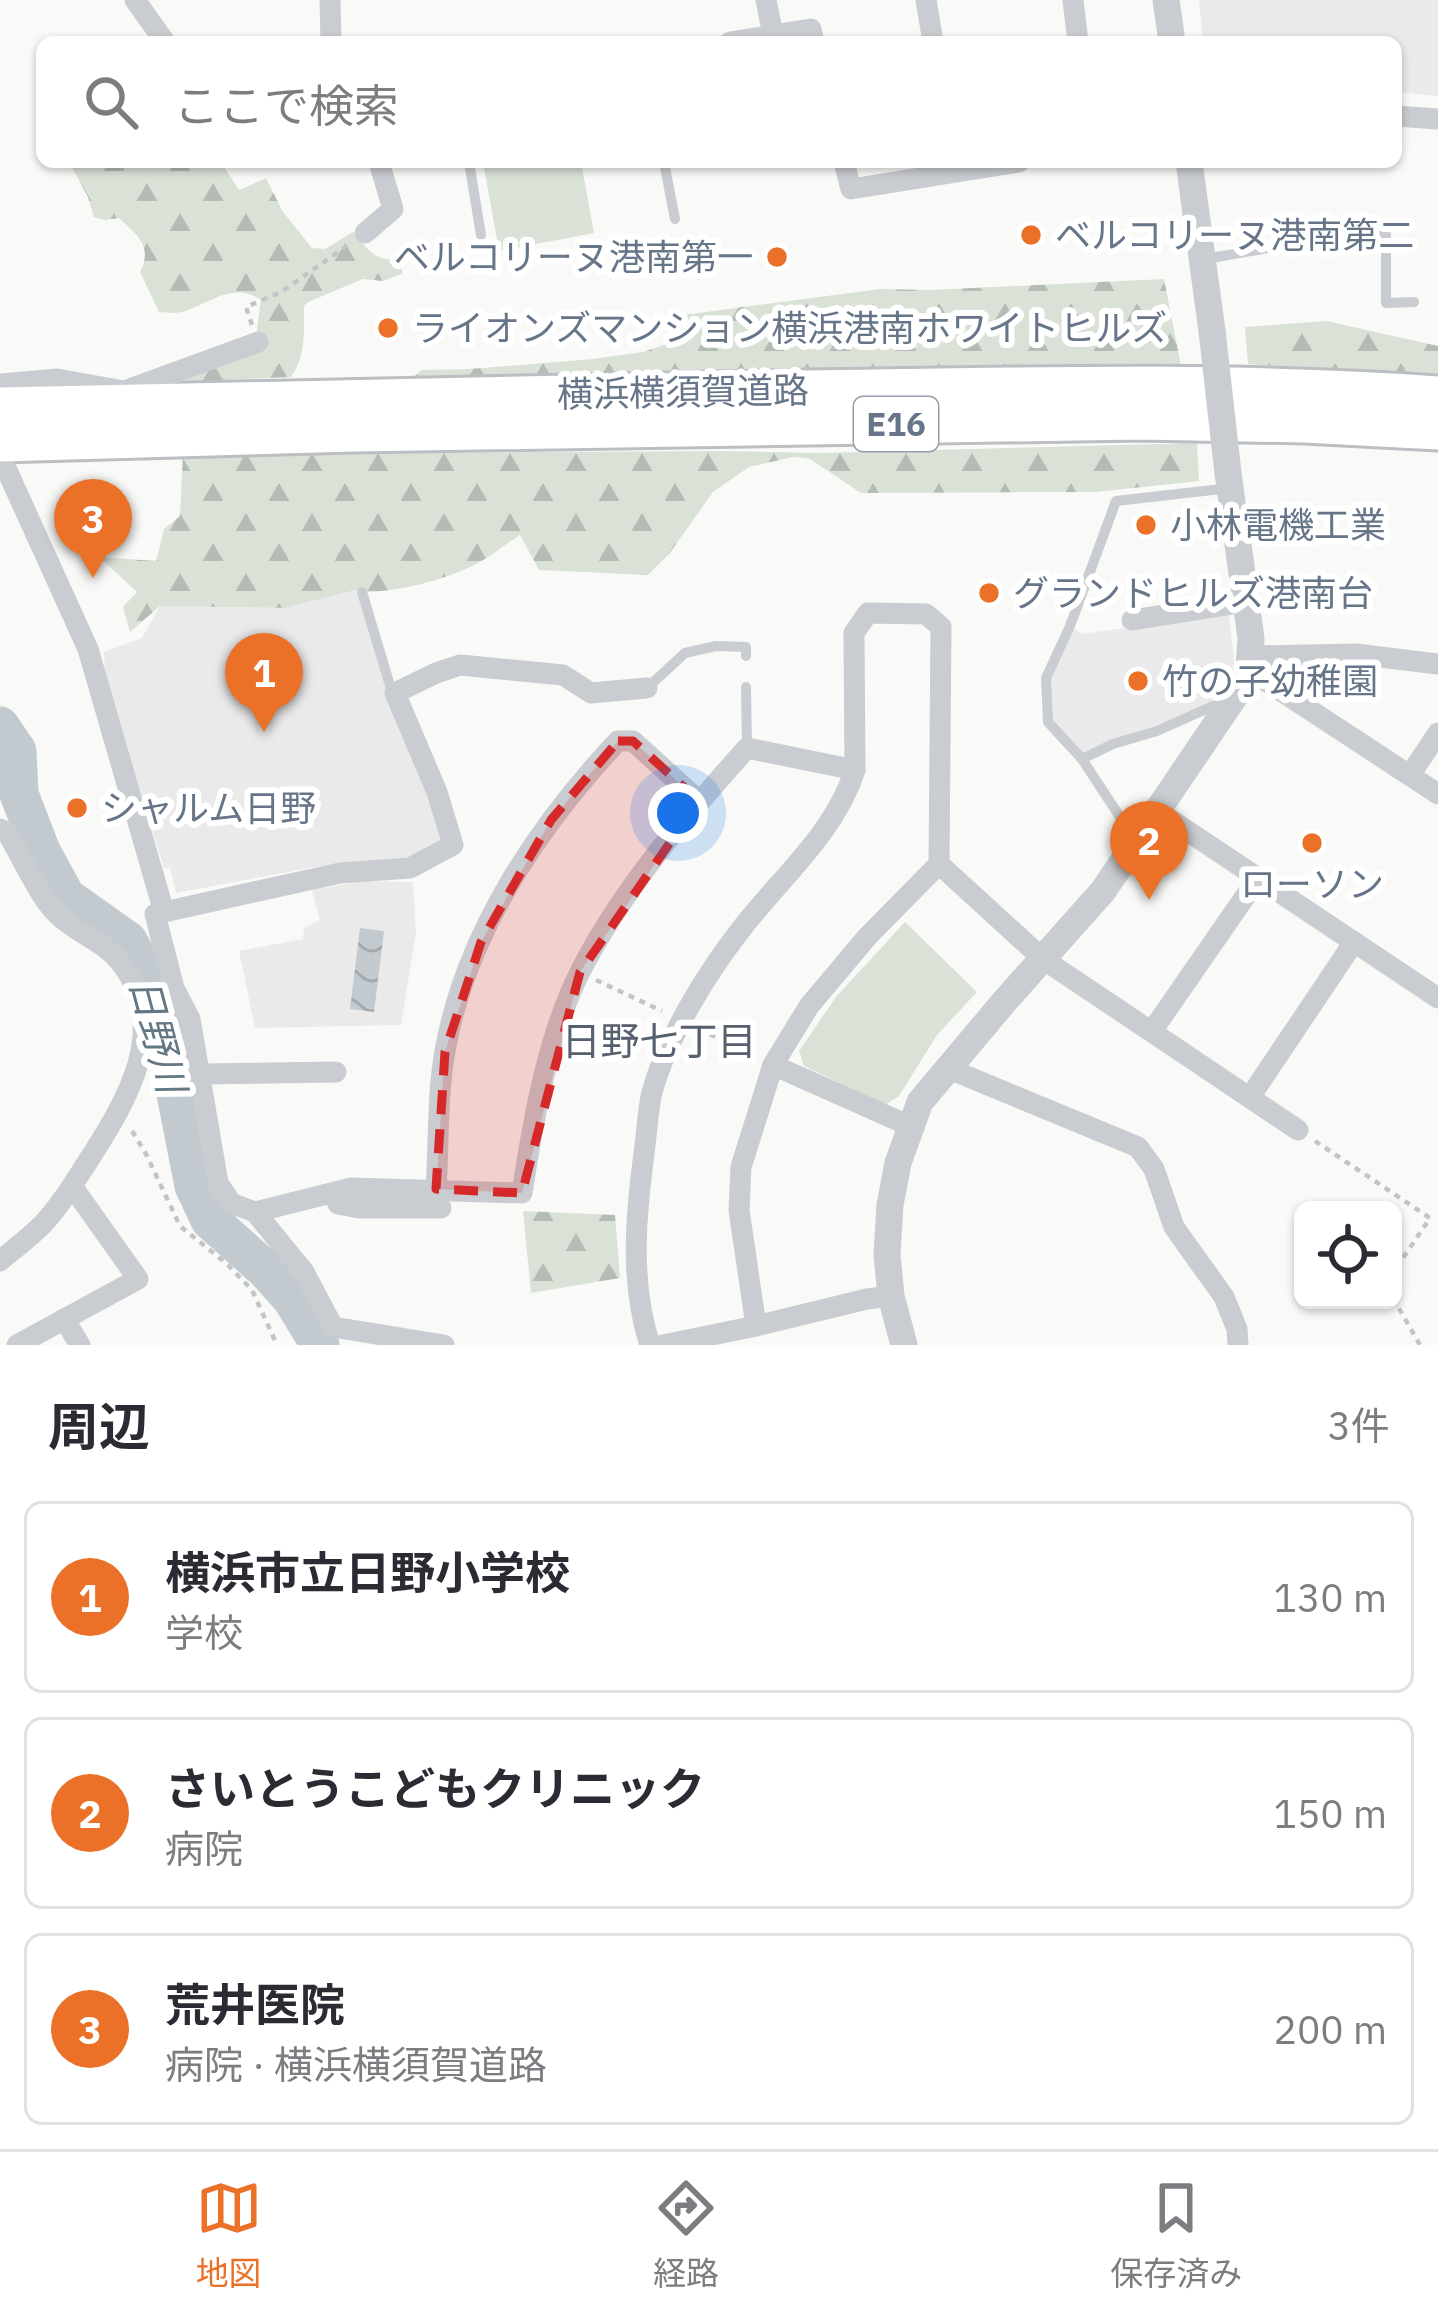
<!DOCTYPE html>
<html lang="ja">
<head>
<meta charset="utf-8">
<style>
	:root { --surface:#fff; --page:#f2f2f3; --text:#2b2b33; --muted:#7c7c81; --line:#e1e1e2; --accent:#ea7127 }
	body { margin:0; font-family:"IBM Plex Sans","Noto Sans JP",sans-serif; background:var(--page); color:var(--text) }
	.controls { position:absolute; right:36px; bottom:36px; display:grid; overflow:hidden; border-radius:18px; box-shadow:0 3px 9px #0004 }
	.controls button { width:108px; height:108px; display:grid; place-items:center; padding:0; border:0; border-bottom:3px solid var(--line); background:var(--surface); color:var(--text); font:60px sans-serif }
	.you { position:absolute; left:678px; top:813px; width:42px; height:42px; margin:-30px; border:9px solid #fff; border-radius:50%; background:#1a73e8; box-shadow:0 0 0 18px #1a73e833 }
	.badge { display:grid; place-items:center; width:78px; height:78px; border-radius:50%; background:var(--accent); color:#fff; font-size:39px; font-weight:700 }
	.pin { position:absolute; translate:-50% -99px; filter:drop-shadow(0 3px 6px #0008) }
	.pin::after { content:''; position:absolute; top:63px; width:42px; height:36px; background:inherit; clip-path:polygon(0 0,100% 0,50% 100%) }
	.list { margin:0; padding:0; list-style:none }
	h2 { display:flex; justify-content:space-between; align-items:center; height:156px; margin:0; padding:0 48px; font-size:51px }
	h2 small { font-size:39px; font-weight:400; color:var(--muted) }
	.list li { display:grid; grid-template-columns:78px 1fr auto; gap:36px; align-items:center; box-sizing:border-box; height:192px; margin:0 24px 24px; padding:0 24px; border:3px solid var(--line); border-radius:18px }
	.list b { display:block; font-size:45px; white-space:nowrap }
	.list p { margin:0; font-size:39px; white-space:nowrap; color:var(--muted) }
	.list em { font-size:39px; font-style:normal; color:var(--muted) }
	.icon { flex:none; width:66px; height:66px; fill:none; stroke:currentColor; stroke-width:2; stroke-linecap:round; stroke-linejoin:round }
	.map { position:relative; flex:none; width:1438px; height:1345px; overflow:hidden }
	.search { position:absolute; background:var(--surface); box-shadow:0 3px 9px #0004; left:36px; right:36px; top:36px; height:132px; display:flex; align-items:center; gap:30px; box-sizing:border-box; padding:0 42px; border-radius:18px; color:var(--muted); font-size:45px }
	.sheet { height:804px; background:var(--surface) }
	nav { display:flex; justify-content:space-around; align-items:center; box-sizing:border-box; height:168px; border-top:3px solid var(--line); background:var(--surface); font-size:33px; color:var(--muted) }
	nav a { display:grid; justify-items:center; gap:6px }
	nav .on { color:var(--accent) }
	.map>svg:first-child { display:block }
	.built { fill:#eaeaea }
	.green { fill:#dae2d8 }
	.forest { fill:url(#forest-firs) }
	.water { fill:url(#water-waves) }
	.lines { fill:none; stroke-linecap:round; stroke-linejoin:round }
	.river { stroke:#c2cad0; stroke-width:39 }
	.motorway-casing { stroke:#bbbec2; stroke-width:45 }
	.path { stroke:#c3c4c7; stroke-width:4.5; stroke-dasharray:6 6; stroke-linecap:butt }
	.service { stroke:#c9ccd0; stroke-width:10 }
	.minor { stroke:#c9ccd0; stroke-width:21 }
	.tertiary { stroke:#c9ccd0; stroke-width:27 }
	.motorway { stroke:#fff; stroke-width:39 }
	.tertiary-bridge { stroke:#c9ccd0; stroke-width:27 }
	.marked { fill:#d62828; fill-opacity:0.2; stroke:#d62828; stroke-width:9; stroke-dasharray:24 15; stroke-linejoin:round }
	.poi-dot { fill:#ea7127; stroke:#fff; stroke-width:4.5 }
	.labels { text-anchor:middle; stroke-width:12; stroke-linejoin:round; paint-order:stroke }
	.shield { fill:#fff; stroke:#959eac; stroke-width:3 }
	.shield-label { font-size:33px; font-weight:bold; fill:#677589 }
	.poi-label { font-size:36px; fill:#677589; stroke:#fff; text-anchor:start }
	.street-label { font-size:36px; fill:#677589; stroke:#fff }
	.water-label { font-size:39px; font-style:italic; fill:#637784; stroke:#fff }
	.neighbourhood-label { font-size:39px; fill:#56606e; stroke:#fff }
</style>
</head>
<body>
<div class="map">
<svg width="1438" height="1345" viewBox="0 0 1438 1345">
	<defs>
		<pattern id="forest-firs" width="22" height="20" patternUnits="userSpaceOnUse" patternTransform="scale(3)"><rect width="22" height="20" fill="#dae2d8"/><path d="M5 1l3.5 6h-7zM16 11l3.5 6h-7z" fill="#b5bcb5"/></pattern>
		<pattern id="water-waves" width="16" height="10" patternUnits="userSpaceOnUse" patternTransform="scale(3)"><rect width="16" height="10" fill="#c2cad0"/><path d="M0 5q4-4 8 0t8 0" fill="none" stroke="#a1a9af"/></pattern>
	</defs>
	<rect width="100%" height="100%" fill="#f9faf7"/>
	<!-- built -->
	<g class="built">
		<polygon points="1199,0 1438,0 1438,96 1396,92 1396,42 1203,42"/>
		<polygon points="361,589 444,835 426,856 331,864 176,893 170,867 164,868 105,680 104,652 142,638 160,606 285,608"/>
		<polygon points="1228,605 1235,670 1229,685 1213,706 1082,759 1048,722 1046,678 1070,626 1082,634 1132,627"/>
		<polygon points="363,881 413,882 416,933 401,1025 255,1028 239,951 303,939 304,928 320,920 312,890"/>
	</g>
	<!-- green -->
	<g class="green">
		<polygon points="483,162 581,162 594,233 499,251"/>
		<polygon points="905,922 977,992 937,1035 899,1096 885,1105 804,1066 799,1051 836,997"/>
	</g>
	<!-- forest -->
	<g class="forest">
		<path d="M69,162H221L239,190L266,178L283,212L312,248L325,249L353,232C366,246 375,264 397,258L402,261V274L383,281L363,279L308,302L304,306C304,330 306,357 291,377L155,383L258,342L257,328L261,300C235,282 213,301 188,310C179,314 169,313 159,312L140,272C153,246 138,236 119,218L105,220L94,217L88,197Z"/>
		<polygon points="1164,279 1185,386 403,386 422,370 470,369 593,359 643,352 685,338 683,315 880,289 930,290"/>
		<polygon points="1326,321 1438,346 1438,380 1248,364 1245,327"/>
		<path d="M1197,443L1199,481L1096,492L861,493L810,459L794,457L749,467L713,492L669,554L648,575L539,570L520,535C506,544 492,555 478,563C445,580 399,592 362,592L360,589L285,608L160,606L130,632L123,607L137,592L99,557L156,561L164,529L180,516L183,454L723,451L820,453Z"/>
		<polygon points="523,1211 615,1215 620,1278 531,1293"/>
	</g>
	<!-- water -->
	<polygon class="water" points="360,928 384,931 374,1012 350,1009"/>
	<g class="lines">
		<!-- river -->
		<polyline class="river" points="0,726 17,751 19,794 41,851 66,897 128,941 150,979 162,1022 194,1186 210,1220 267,1271 292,1299 320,1345"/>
		<defs>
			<g id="motorway">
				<path d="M0,407C270,400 540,394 810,390C1019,387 1229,381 1438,396"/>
				<polyline points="0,442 354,432 1139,420 1305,423 1438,430"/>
			</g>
		</defs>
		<!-- motorway casing -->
		<use href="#motorway" class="motorway-casing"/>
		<!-- path -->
		<g class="path">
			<polyline points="252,325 246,307 281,292 348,245"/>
			<polyline points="596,980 662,1011"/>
			<polyline points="699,1029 753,1055"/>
			<polyline points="132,1131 146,1154 180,1226 227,1264 252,1290 277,1345"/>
			<polyline points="1315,1141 1430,1218 1393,1273"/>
			<polyline points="1393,1298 1420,1345"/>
		</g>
		<!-- service -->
		<g class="service">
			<polyline points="469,162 481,235"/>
			<polyline points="664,162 675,219"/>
			<polyline points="1205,259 1280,246 1386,235 1386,303 1414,302"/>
			<polyline points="362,592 391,689 395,693"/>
			<polyline points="746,687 747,748"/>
			<polyline points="647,688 685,653 716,646 746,647 746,656"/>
			<polyline points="1082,759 1113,744 1157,731 1213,706 1222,711"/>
			<polyline points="1135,840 1082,759 1048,722 1046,678 1070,626 1116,501 1230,488"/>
		</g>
		<!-- minor -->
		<g class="minor">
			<polyline points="135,0 165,42"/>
			<polyline points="330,0 331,42"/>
			<polyline points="766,0 773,35"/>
			<polyline points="926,0 933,42"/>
			<polyline points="1073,0 1078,42"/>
			<polyline points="730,42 811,29 814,42"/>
			<polyline points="1396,116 1438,119"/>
			<polyline points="844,162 851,189 1019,162"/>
			<polyline points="365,233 393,209 379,162"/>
			<polyline points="0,384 57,379 124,391 258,342"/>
			<polyline points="0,455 88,649 164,912"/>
			<polyline points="1132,620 1246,602"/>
			<polyline points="1251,656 1356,654 1438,664"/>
			<polyline points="1249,670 1438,794"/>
			<polyline points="1410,775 1438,733"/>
			<polyline points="1159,812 1438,998"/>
			<path d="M0,829L8,834C21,856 39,896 56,913C75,933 103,940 121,963C171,1028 127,1100 90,1158C75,1181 61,1205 42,1225C29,1238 14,1249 0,1261"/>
			<polyline points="939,864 1043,959 1298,1130"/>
			<polyline points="1152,1031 1258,878"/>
			<polyline points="773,1065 910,1126"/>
			<polyline points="947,1068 1138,1147 1154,1169 1174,1227 1224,1297 1237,1329 1238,1345"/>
			<polyline points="201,1074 336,1072"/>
			<polyline points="1250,1097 1354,942"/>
			<path d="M436,1189C439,1144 437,1096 445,1051C466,933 538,826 618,741H633L699,801"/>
			<polyline points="333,1193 338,1204 359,1208 441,1208"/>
			<path d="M255,1212L351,1188L522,1193C533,1121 548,1034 581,970C623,888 686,816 747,748L855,770"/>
			<polyline points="64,1319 80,1345"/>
			<polyline points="17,1345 138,1279 72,1186"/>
			<polyline points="444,1345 333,1327 304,1272 255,1212 231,1203 218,1183 190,1019 174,988 155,914 340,873 410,868 453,845 437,792 395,693 436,673 460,665 563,675 591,693 647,688"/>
			<path d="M650,1345C629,1281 636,1212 645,1146C647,1129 648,1109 652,1092C667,1038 705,976 739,932C779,879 834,835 855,770L854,633L868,613L926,614L941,627L939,864L868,936L809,1006L773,1065L741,1167L739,1210L756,1326"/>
			<polyline points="663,1345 756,1326 867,1299 891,1296"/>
		</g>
		<!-- tertiary -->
		<g class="tertiary">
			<polyline points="1166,0 1172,42"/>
			<polyline points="1189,162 1212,331"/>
			<polyline points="904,1345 891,1296 887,1255 890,1205 898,1163 920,1102 1004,1002 1103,891 1239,690 1249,670 1251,638 1228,473"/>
		</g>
		<!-- motorway -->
		<use href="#motorway" class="motorway"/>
		<!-- tertiary-bridge -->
		<polyline class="tertiary-bridge" points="1212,331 1228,473"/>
	</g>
	<!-- marked area -->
	<path class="marked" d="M618,741H633L699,801L580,972L522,1193L436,1189L445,1052L481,942L551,820Z"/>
	<!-- markers -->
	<g class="poi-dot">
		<circle cx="1031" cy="235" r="12"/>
		<circle cx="777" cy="257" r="12"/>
		<circle cx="388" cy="328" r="12"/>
		<circle cx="1146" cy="525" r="12"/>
		<circle cx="989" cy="593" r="12"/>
		<circle cx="1138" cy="681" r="12"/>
		<circle cx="77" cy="808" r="12"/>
		<circle cx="1312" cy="843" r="12"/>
	</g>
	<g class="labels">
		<!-- shield labels -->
		<rect class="shield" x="854" y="397" width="84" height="54" rx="9"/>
		<g class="shield-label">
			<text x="896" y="436">E16</text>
		</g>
		<!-- poi labels -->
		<g class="poi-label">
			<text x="1055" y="248">ベルコリーヌ港南第二</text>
			<text x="753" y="270" text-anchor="end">ベルコリーヌ港南第一</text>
			<text x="412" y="341">ライオンズマンション横浜港南ホワイトヒルズ</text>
			<text x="1170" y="538">小林電機工業</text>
			<text x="1013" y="606">グランドヒルズ港南台</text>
			<text x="1162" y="694">竹の子幼稚園</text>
			<text x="101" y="821">シャルム日野</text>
			<text x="1312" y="897" text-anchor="middle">ローソン</text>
		</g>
		<!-- street labels -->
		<g class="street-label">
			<text transform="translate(683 392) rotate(-1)" y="13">横浜横須賀道路</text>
		</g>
		<!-- water labels -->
		<g class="water-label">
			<text transform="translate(158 1035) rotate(75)" y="14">日野川</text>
		</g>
		<!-- neighbourhood labels -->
		<g class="neighbourhood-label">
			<text x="659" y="1055">日野七丁目</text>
		</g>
	</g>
</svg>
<div class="controls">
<button><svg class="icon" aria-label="locate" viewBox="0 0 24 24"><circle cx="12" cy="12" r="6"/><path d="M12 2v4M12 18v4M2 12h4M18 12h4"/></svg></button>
</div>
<div class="you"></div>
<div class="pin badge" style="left:264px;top:732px">1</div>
<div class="pin badge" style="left:1149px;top:900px">2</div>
<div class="pin badge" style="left:93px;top:578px">3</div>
<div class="search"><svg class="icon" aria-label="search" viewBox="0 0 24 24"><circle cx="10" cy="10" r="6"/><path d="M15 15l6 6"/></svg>ここで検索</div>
</div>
<section class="sheet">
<h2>周辺<small>3件</small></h2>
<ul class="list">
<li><span class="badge">1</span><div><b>横浜市立日野小学校</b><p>学校</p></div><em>130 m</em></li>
<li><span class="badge">2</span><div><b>さいとうこどもクリニック</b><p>病院</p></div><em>150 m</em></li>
<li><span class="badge">3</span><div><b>荒井医院</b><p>病院 · 横浜横須賀道路</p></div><em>200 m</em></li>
</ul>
</section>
<nav>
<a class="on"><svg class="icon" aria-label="map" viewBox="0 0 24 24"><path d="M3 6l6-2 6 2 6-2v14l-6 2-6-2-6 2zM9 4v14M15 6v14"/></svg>地図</a>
<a><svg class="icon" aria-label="directions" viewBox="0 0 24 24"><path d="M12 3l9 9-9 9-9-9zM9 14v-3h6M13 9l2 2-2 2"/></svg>経路</a>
<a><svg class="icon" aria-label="saved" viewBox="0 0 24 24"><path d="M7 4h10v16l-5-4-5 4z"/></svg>保存済み</a>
</nav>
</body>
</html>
